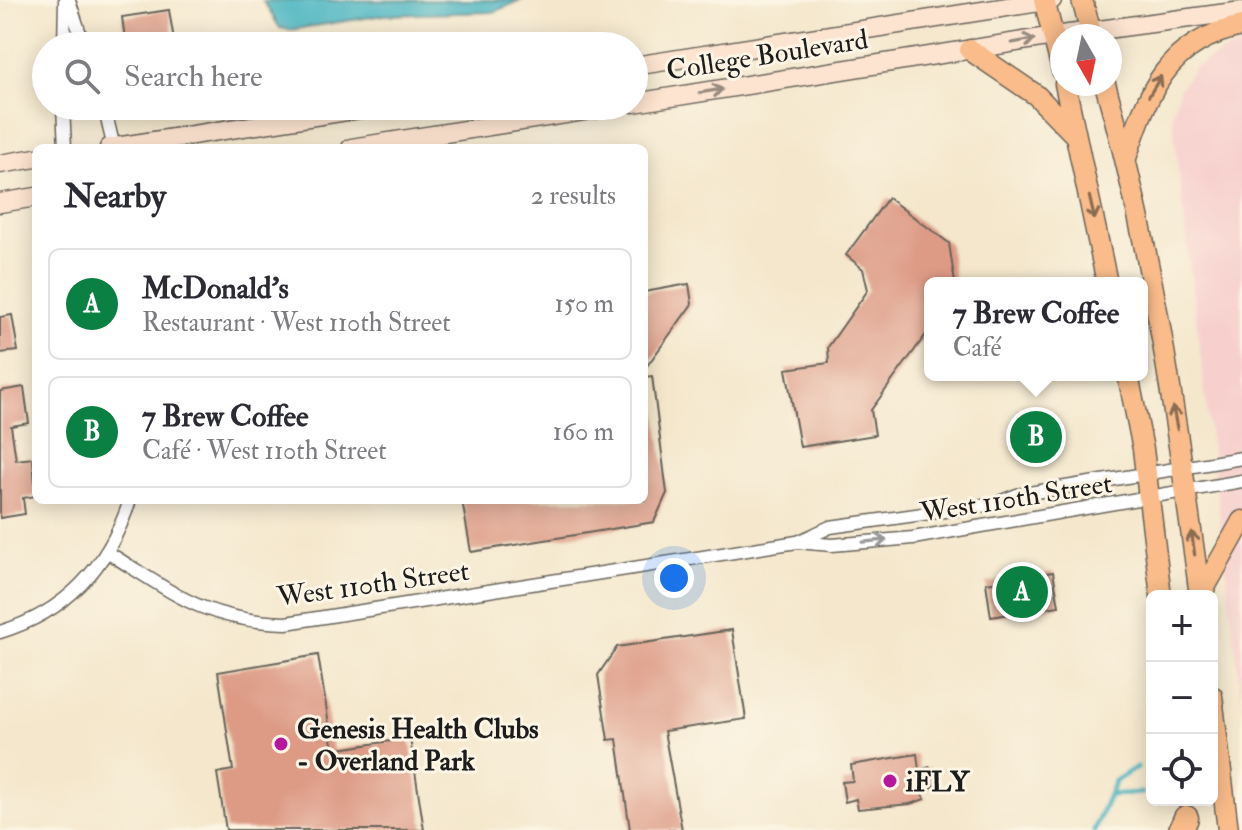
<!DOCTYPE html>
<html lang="en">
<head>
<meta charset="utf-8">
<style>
	:root { --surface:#fff; --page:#f7f7f7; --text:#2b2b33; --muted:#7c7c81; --line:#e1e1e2; --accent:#0b8043 }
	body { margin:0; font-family:"IM FELL Double Pica",serif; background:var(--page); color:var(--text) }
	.controls { position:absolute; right:24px; bottom:24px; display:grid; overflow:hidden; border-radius:12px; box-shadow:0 4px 20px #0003 }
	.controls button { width:72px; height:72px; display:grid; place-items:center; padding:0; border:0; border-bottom:2px solid var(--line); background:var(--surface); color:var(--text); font:40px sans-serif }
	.compass { position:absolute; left:1050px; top:24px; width:72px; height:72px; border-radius:50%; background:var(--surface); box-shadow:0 4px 20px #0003; rotate:171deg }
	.you { position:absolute; left:674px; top:578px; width:28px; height:28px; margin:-20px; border:6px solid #fff; border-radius:50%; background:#1a73e8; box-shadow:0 0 0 12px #1a73e833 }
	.badge { display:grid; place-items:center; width:52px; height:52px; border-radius:50%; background:var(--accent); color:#fff; font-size:26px; font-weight:700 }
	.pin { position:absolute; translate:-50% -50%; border:4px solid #fff; box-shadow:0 2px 8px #0006 }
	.popup { position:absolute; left:924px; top:277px; width:224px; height:104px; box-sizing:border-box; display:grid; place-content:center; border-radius:12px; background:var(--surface); filter:drop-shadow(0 2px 6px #0005); font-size:26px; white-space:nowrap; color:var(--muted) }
	.popup b { font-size:30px; color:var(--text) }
	.popup::after { content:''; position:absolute; left:50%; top:100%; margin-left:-16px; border:16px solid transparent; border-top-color:var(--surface) }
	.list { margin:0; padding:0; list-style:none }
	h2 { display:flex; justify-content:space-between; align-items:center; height:104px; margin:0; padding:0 32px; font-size:34px }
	h2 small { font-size:26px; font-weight:400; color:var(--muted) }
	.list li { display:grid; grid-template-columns:52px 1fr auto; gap:24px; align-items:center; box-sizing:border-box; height:112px; margin:0 16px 16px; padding:0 16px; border:2px solid var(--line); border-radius:12px }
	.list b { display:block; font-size:30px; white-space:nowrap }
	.list p { margin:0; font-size:26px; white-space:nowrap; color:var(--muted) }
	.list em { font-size:26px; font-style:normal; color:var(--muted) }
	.icon { flex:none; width:44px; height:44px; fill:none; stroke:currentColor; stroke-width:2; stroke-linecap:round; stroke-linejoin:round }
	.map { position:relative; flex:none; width:1242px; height:830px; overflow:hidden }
	.search { position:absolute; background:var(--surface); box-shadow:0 4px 20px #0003; left:32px; top:32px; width:616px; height:88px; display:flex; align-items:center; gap:20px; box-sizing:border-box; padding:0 28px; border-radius:44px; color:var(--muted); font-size:30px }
	.panel { position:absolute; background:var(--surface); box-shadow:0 4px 20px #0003; left:32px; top:144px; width:616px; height:360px; border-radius:12px }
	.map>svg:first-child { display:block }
	.built { fill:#f7d0ce }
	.water { fill:#46b4c1; stroke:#31686e; stroke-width:2 }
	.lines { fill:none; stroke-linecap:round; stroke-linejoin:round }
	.stream { stroke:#46b4c1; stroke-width:5 }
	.building { fill:#dd9b86 }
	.street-casing { stroke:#68635a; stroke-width:15 }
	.secondary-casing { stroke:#68635a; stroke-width:21 }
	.primary-casing { stroke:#68635a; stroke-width:23 }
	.highway-casing { stroke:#68635a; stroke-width:27 }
	.street { stroke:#fff; stroke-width:12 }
	.secondary { stroke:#fde4d0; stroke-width:18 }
	.primary { stroke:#f9bc8a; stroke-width:20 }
	.highway { stroke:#f9bc8a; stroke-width:24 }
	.oneway { stroke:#988a7f }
	.oneway2 { stroke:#8a6c53 }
	.oneway3 { stroke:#999 }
	.poi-dot { fill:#b5179e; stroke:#fcf5e5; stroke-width:3 }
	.labels { text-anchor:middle; stroke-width:6; stroke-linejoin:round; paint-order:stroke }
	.street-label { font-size:28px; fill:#1c1c1c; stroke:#fcf5e5 }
	.poi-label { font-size:28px; font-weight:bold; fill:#1c1c1c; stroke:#fcf5e5; text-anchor:start }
</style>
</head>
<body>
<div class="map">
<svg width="1242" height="830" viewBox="0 0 1242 830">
	<rect width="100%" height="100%" fill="#fcf5e5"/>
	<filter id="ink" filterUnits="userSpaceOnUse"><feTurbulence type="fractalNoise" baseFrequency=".0125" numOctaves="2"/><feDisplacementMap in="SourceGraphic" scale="16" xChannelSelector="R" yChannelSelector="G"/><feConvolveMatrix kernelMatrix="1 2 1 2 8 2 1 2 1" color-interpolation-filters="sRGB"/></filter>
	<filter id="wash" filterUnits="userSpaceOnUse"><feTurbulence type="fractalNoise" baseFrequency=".006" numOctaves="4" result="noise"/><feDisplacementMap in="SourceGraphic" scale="32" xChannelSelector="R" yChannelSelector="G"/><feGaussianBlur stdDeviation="1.8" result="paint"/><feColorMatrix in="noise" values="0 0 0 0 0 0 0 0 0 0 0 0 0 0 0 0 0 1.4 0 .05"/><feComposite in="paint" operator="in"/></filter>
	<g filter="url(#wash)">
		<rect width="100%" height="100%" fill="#f4e7cc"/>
		<!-- built -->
		<polygon class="built" points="1242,46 1242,706 1172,115 1180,88 1195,67 1226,50"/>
		<!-- water -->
		<polygon class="water" points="522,0 493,12 384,15 290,30 280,28 263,1"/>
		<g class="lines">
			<!-- stream -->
			<g class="stream">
				<polyline points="1109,795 1142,793"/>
				<polyline points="1094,830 1115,781 1137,767"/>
			</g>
		</g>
		<g id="blocks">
			<!-- building -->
			<g class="building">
				<polygon points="169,10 175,46 126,46 122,17"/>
				<polygon points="888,198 949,243 955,283 930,283 930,329 871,410 875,435 800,447 786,369 829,363 828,347 868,290 863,269 846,255"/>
				<polygon points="689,284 692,304 644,370 644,292"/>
				<polygon points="12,315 18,351 0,353 0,317"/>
				<polygon points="652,376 667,493 654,522 471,552 462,500 644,500 644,377"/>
				<polygon points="24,387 29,423 11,426 16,460 33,458 36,496 23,498 25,514 0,518 0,391"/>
				<polygon points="1053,572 1059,606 991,617 986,583"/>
				<polygon points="732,630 746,719 664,731 682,830 630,830 617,739 608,740 598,675 617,647"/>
				<polygon points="318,655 333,750 410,738 424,830 226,830 217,773 233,770 218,672"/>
				<polygon points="917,754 919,770 930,767 933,787 919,788 925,799 910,804 858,809 856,799 845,802 842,782 853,781 851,765"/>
			</g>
		</g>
	</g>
	<g filter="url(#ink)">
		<use href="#blocks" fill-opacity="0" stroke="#68635a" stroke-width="2"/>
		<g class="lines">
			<defs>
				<g id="street">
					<polyline points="69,0 84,46"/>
					<polyline points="64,46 65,0"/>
					<polyline points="63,106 65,148"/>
					<polyline points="104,106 114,148"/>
					<polyline points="800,541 830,527 994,504 1017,495 1242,458"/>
					<path d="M107,552C174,593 204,621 286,623L797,542L832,545L913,538L1242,481"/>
					<path d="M0,632C67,612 109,565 130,500"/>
				</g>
				<g id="secondary">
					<polyline points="634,66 1052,0"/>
					<polyline points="634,103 1054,36 1242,11"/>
					<polyline points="109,148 379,106"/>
					<polyline points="351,148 616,106"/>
					<polyline points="0,164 36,158"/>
					<polyline points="0,203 36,197"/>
				</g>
				<g id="primary">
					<polyline points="1044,0 1062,70"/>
					<polyline points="1082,0 1092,36"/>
					<polyline points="970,50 1036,95 1074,134"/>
					<polyline points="1065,84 1107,283"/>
					<path d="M1105,84C1153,250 1177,425 1200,596"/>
					<path d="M1126,158C1148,92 1167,41 1242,26"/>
					<polyline points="1128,375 1143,449 1161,596"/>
					<polyline points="1200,596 1242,521"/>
					<polyline points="1212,696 1228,830"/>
				</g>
				<polyline id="highway" points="1181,830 1186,818"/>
			</defs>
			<!-- street casing -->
			<use href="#street" class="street-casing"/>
			<!-- secondary casing -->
			<use href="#secondary" class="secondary-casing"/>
			<!-- primary casing -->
			<use href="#primary" class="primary-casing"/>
			<!-- highway casing -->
			<use href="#highway" class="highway-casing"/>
			<!-- street -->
			<use href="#street" class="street"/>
			<!-- secondary -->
			<use href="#secondary" class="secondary"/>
			<!-- primary -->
			<use href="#primary" class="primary"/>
			<!-- highway -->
			<use href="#highway" class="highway"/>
		</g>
		<!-- one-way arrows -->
		<defs><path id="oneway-shaft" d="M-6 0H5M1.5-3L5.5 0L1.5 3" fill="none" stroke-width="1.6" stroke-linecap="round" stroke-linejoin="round" transform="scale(2)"/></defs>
		<g class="oneway">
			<use href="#oneway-shaft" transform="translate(1023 41) rotate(-10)"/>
			<use href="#oneway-shaft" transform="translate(711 91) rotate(-9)"/>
		</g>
		<g class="oneway2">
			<use href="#oneway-shaft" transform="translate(1155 86) rotate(-59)"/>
			<use href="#oneway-shaft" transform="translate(1092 208) rotate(77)"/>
			<use href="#oneway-shaft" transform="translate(1175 418) rotate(-101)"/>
			<use href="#oneway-shaft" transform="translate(1193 543) rotate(-98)"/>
		</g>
		<use class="oneway3" href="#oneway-shaft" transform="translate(875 541) rotate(-5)"/>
	</g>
	<!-- markers -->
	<g class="poi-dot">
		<circle cx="281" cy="744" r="8"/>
		<circle cx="890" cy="781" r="8"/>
	</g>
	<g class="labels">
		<!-- street labels -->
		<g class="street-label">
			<text transform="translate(767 54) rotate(-9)" y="10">College Boulevard</text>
			<text transform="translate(1016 497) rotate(-9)" y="10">West 110th Street</text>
			<text transform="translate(373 583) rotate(-8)" y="10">West 110th Street</text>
		</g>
		<!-- poi labels -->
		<g class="poi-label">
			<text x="297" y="738">Genesis Health Clubs<tspan x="297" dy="32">- Overland Park</tspan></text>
			<text x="906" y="791">iFLY</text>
		</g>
	</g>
</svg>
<div class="controls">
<button>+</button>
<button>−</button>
<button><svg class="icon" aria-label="locate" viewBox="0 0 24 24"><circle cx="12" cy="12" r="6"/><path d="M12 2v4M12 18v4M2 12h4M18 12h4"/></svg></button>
</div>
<svg class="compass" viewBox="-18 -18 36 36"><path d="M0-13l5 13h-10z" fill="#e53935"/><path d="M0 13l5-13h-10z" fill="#7c7c81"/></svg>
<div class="you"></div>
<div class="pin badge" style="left:1022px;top:592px">A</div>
<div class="pin badge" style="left:1036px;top:437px">B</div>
<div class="popup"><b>7 Brew Coffee</b>Café</div>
<div class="search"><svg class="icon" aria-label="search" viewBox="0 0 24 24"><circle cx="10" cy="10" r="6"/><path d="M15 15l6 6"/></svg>Search here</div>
<section class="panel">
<h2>Nearby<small>2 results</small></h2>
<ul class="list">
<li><span class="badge">A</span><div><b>McDonald's</b><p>Restaurant · West 110th Street</p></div><em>150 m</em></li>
<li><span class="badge">B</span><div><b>7 Brew Coffee</b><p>Café · West 110th Street</p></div><em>160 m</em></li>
</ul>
</section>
</div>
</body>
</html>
